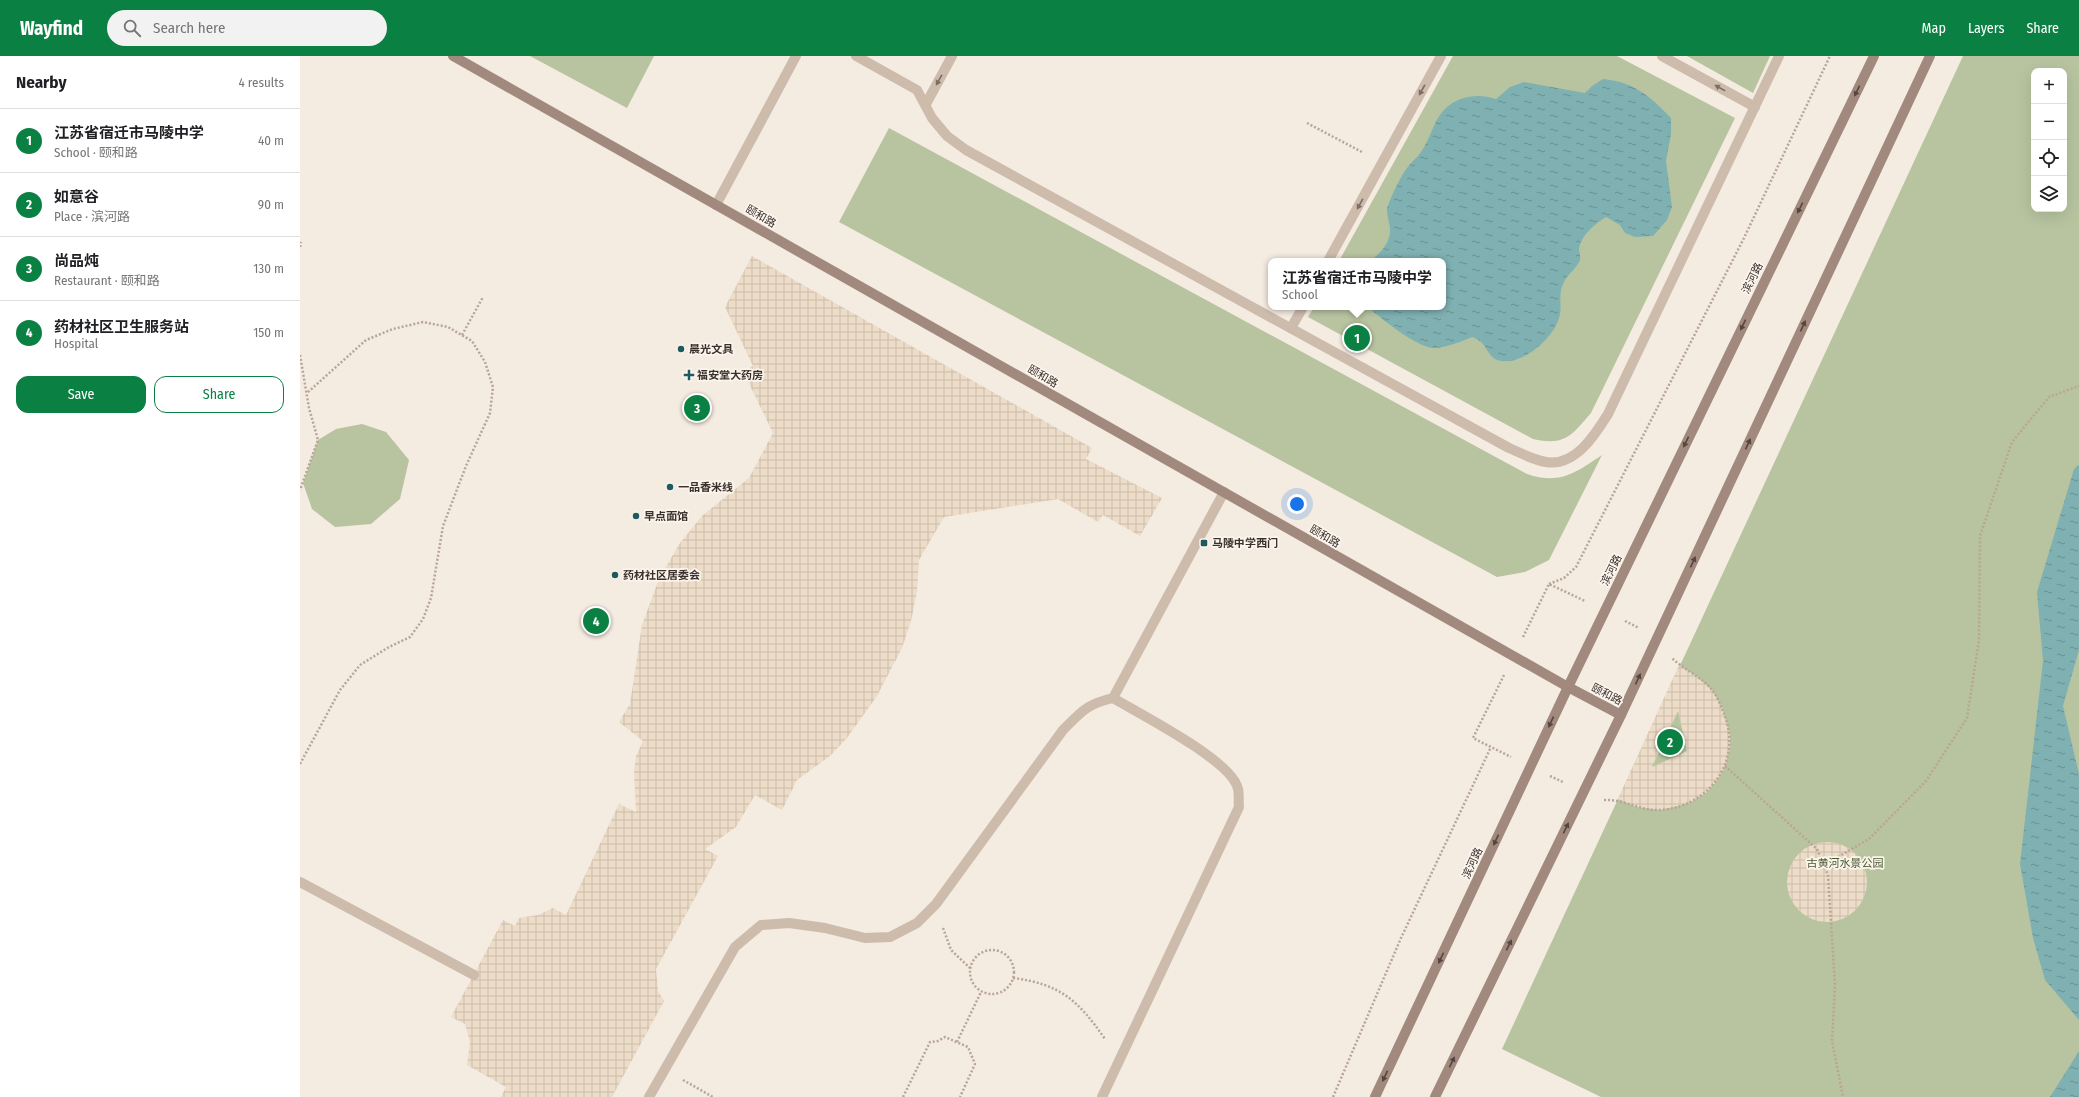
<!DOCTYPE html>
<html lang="en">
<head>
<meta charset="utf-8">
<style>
	:root { --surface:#fff; --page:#f2f2f2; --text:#202124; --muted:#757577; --line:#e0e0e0; --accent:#0b8043 }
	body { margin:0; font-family:"Fira Sans Condensed","Noto Sans SC",sans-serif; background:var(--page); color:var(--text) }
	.controls { position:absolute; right:12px; top:12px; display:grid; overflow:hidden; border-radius:8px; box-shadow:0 4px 16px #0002 }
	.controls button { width:36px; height:36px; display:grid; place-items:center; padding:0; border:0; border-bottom:1px solid var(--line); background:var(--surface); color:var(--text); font:20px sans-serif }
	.you { position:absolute; left:997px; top:448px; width:14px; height:14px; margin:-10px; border:3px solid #fff; border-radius:50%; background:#1a73e8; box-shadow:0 0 0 6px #1a73e833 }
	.badge { display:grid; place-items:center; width:26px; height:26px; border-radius:50%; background:var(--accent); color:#fff; font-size:13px; font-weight:700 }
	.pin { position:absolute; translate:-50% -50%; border:2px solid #fff; box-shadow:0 1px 4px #0006 }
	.popup { position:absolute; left:968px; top:202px; width:178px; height:52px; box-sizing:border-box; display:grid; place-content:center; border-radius:8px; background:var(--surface); filter:drop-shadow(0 1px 3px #0005); font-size:13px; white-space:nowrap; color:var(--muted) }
	.popup b { font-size:15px; color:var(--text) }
	.popup::after { content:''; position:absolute; left:50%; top:100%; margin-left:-8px; border:8px solid transparent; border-top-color:var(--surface) }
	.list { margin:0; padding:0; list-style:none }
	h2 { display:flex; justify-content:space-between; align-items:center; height:52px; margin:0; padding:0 16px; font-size:17px }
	h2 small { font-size:13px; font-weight:400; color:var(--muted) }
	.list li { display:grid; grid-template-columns:26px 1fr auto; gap:12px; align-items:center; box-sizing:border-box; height:64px; padding:0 16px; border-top:1px solid var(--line) }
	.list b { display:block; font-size:15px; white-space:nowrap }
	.list p { margin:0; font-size:13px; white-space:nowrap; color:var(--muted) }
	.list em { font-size:13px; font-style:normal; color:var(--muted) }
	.actions { display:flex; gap:8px; padding:12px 16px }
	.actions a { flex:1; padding:9px 0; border:1px solid var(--accent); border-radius:12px; text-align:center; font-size:14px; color:var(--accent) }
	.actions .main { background:var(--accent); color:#fff }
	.icon { flex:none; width:22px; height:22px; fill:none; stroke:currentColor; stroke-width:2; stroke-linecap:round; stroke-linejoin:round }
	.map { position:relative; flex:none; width:1779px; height:1041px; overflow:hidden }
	header { display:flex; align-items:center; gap:24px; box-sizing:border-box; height:56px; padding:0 20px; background:var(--accent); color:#fff }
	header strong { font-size:19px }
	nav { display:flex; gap:22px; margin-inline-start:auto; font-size:14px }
	.search { width:280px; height:36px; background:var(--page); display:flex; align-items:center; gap:10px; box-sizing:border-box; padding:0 14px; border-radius:22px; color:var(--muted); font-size:15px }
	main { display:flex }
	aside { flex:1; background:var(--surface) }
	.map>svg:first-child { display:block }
	.green { fill:#b8c4a0; fill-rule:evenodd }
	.plaza { fill:url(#plaza-grid); fill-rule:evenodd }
	.water { fill:url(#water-ripples) }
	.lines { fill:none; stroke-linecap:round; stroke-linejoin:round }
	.path { stroke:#b9a596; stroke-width:2.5; stroke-dasharray:2 2; stroke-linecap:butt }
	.lane { stroke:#cdbbac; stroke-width:10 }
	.street { stroke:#cdbbac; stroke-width:10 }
	.secondary { stroke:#a18a7d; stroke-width:10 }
	.oneway { fill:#7d6f65 }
	.oneway2 { fill:#544640 }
	.poi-dot { fill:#1f5a5e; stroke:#fbf5ee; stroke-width:1.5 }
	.labels { text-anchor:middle; stroke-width:3.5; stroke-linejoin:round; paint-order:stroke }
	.street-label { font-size:11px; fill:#3b302b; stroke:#fbf5ee }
	.poi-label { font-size:11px; font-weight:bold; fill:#3b302b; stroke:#fbf5ee; text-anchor:start }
	.park-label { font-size:11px; fill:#4a5a2e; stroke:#fbf5ee }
</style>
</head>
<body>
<header>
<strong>Wayfind</strong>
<div class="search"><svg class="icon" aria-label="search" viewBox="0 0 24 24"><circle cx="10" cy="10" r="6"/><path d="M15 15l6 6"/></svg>Search here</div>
<nav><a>Map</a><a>Layers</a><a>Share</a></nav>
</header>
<main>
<aside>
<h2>Nearby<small>4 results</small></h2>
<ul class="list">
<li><span class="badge">1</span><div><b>江苏省宿迁市马陵中学</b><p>School · 颐和路</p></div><em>40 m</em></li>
<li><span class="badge">2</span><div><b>如意谷</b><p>Place · 滨河路</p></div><em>90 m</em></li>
<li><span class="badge">3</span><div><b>尚品炖</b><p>Restaurant · 颐和路</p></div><em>130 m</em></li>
<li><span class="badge">4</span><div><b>药材社区卫生服务站</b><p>Hospital</p></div><em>150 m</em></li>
</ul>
<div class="actions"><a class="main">Save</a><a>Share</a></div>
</aside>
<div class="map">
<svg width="1779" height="1041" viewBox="0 0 1779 1041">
	<defs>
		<pattern id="plaza-grid" width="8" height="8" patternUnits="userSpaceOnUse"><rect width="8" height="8" fill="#ecdcc8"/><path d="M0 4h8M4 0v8" fill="none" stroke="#cbbdac"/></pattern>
		<pattern id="water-ripples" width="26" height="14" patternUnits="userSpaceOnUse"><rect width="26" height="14" fill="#7fb0b2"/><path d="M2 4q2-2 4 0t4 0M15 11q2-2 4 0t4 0" fill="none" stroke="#699091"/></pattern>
	</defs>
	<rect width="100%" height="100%" fill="#f4ebe1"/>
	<!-- green -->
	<g class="green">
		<polygon points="230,0 354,0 327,52"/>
		<path d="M1153,0H1317L1435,62L1291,357C1271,380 1265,390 1233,383L1008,261L1014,251H1143V205H1039Z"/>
		<polygon points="1387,0 1470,0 1453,37"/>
		<path d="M1663,0H1779V1041H1301L1202,993ZM1734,15H1764V153H1734Z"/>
		<path d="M589,72L1227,418C1260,429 1275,417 1302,399L1249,504L1225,516L1197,521L539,166Z"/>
		<polygon points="62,368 86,376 109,404 100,443 71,468 35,471 12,453 3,427 18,384 36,373"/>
	</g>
	<!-- plaza -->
	<g class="plaza">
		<polygon points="452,200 792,392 786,403 862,442 840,480 803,459 798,466 758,443 644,461 619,504 617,535 611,565 602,592 577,640 547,682 530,700 497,724 482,754 455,739 436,771 405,793 418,800 356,913 358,935 364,945 312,1041 201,1041 206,1031 167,1009 170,986 165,968 151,961 203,864 215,870 219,862 238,859 253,852 266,859 319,748 336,756 334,716 336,700 343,685 319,666 330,648 342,569 359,523 380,487 402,460 449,422 473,377 443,315 453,310 425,251"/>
		<path d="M1379,609L1396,620L1412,634L1422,651L1430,678V691L1427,704L1423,715L1416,726L1406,737L1393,745L1379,750L1360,754L1336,751L1318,743ZM1378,655L1387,695L1352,711L1372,668Z"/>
		<circle cx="1527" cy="826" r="40"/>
	</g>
	<!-- water -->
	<g class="water">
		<path d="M1303,23C1334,26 1350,40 1371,62V78L1366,105L1372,151L1367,164L1353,180L1335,181L1325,177L1320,169L1306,161C1295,168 1282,178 1279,192C1279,196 1281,201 1280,204C1277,212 1267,219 1264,226C1257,238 1263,250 1259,262C1253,283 1220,312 1197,304C1190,301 1187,293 1183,288C1181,285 1176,283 1173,281C1161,285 1147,292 1134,292C1118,292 1080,262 1068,251H1143V205H1071C1081,196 1091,186 1090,172C1089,166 1087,159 1087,153C1089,145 1101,119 1107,112C1111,106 1117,102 1121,96C1130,84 1133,66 1143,55C1157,40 1177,37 1196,43L1210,31L1224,26L1285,37L1292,30Z"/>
		<polygon points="1779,409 1779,594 1763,650 1779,718 1779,964 1745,924 1733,882 1720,808 1743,605 1737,536 1774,413"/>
		<polygon points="1779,995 1779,1041 1750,1041"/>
	</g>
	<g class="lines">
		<!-- path -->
		<g class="path">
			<polyline points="1007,67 1062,96"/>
			<polyline points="0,191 1,186"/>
			<polyline points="162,279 183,241"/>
			<polyline points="0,299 9,352 18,384 0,434"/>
			<polyline points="1249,528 1264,522 1276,511 1444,182 1530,0"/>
			<polyline points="1325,565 1339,572"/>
			<polyline points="1223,581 1249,528 1285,545"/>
			<polyline points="1204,619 1173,682 1211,701"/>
			<polyline points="0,708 40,634 60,609 89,591 110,581 123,563 131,542 143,470 166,410 190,357 193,331 185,306 172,285 148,271 123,266 93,273 66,284 7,337"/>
			<polyline points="1425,710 1517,793 1528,819 1535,930 1532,985 1543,1041"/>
			<polyline points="1250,720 1263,726"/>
			<path d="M1304,744C1325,743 1339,755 1360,754C1409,751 1443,705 1424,658C1421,650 1417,640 1412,634C1401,620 1384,614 1372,602"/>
			<polyline points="1524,809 1569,783 1626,725 1667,662 1679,584 1680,480 1712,386 1749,341 1779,330"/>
			<polyline points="643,872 651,894 670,912"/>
			<circle cx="692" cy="916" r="22"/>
			<path d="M713,922C760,928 778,944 805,983"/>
			<polyline points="657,986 681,936"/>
			<polyline points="383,1024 413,1041"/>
			<polyline points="603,1041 630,986 638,985 645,981 668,991 675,1008 660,1041"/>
			<polyline points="1033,1041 1101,882 1191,691"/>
		</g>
		<!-- lane -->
		<g class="lane">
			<path d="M556,0L617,34L632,62L647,80L666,94L1209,392C1221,397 1233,404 1246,406C1275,411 1295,379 1308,358L1479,0"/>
			<polyline points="1362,0 1455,51"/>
			<polyline points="626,48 652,0"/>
			<polyline points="416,149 496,0"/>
			<polyline points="1028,205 1141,0"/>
			<polyline points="991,272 1003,251"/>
			<path d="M349,1041L435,891L461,869L489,867L525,872L565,882L590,881L617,867L636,848L763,674C782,655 787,648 813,642L924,436"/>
			<path d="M802,1041L939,751C938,745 940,736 937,730C928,703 840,658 813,642"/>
		</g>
		<!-- street -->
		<polyline class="street" points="0,826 174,919"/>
		<!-- secondary -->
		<g class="secondary">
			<polyline points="153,0 1268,631 1321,659"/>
			<polyline points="1075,1041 1268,631 1574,0"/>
			<polyline points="1135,1041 1321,659 1630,0"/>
		</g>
	</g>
	<!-- one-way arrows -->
	<defs><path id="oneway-solid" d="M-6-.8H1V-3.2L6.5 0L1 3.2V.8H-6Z"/></defs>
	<g class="oneway">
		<use href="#oneway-solid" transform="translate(639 24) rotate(119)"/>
		<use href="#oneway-solid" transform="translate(1420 32) rotate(-151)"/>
		<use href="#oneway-solid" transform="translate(1122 34) rotate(119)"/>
		<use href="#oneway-solid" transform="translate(1060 148) rotate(119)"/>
	</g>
	<g class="oneway2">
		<use href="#oneway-solid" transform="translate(1557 35) rotate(116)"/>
		<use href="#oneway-solid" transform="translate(1500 152) rotate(116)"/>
		<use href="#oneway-solid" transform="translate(1443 269) rotate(116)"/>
		<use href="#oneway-solid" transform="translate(1503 270) rotate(-65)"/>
		<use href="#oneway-solid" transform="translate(1386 386) rotate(116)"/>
		<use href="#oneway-solid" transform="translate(1448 388) rotate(-65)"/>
		<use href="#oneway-solid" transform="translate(1393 506) rotate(-65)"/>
		<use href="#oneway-solid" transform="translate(1338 623) rotate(-65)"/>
		<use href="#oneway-solid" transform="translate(1251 666) rotate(115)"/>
		<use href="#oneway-solid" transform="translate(1266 772) rotate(-64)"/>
		<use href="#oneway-solid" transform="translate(1196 784) rotate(115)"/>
		<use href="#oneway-solid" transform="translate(1209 889) rotate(-64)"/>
		<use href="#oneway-solid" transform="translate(1141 902) rotate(115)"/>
		<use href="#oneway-solid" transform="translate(1152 1006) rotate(-64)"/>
		<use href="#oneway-solid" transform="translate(1085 1020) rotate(115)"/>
	</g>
	<!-- markers -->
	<g class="poi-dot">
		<circle cx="381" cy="293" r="4"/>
		<path d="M387 313h4v4h4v4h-4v4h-4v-4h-4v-4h4z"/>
		<circle cx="370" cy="431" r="4"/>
		<circle cx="336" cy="460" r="4"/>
		<rect x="900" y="483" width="8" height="8" rx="2"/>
		<circle cx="315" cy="519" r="4"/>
	</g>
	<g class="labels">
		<!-- street labels -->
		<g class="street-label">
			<text transform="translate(461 160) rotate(30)" y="4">颐和路</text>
			<text transform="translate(1452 222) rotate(-64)" y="4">滨河路</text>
			<text transform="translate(743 320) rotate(30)" y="4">颐和路</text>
			<text transform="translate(1025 480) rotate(30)" y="4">颐和路</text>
			<text transform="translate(1311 514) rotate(-64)" y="4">滨河路</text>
			<text transform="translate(1307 638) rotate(27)" y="4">颐和路</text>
			<text transform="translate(1172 807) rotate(-65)" y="4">滨河路</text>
		</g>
		<!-- poi labels -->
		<g class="poi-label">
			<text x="389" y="297">晨光文具</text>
			<text x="397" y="323">福安堂大药房</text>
			<text x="378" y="435">一品香米线</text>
			<text x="344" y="464">早点面馆</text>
			<text x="912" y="491">马陵中学西门</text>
			<text x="323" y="523">药材社区居委会</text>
		</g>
		<!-- park labels -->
		<g class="park-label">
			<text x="1545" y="811">古黄河水景公园</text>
		</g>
	</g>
</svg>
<div class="controls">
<button>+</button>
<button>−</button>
<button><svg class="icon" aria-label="locate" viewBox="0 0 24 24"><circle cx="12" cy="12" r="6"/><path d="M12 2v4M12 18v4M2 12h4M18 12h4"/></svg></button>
<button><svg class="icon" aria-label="layers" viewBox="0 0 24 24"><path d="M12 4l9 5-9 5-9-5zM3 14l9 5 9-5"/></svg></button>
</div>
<div class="you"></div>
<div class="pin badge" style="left:1057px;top:282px">1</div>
<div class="popup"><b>江苏省宿迁市马陵中学</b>School</div>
<div class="pin badge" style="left:1370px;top:686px">2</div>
<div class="pin badge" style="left:397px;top:352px">3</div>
<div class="pin badge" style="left:296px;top:565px">4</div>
</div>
</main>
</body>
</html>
